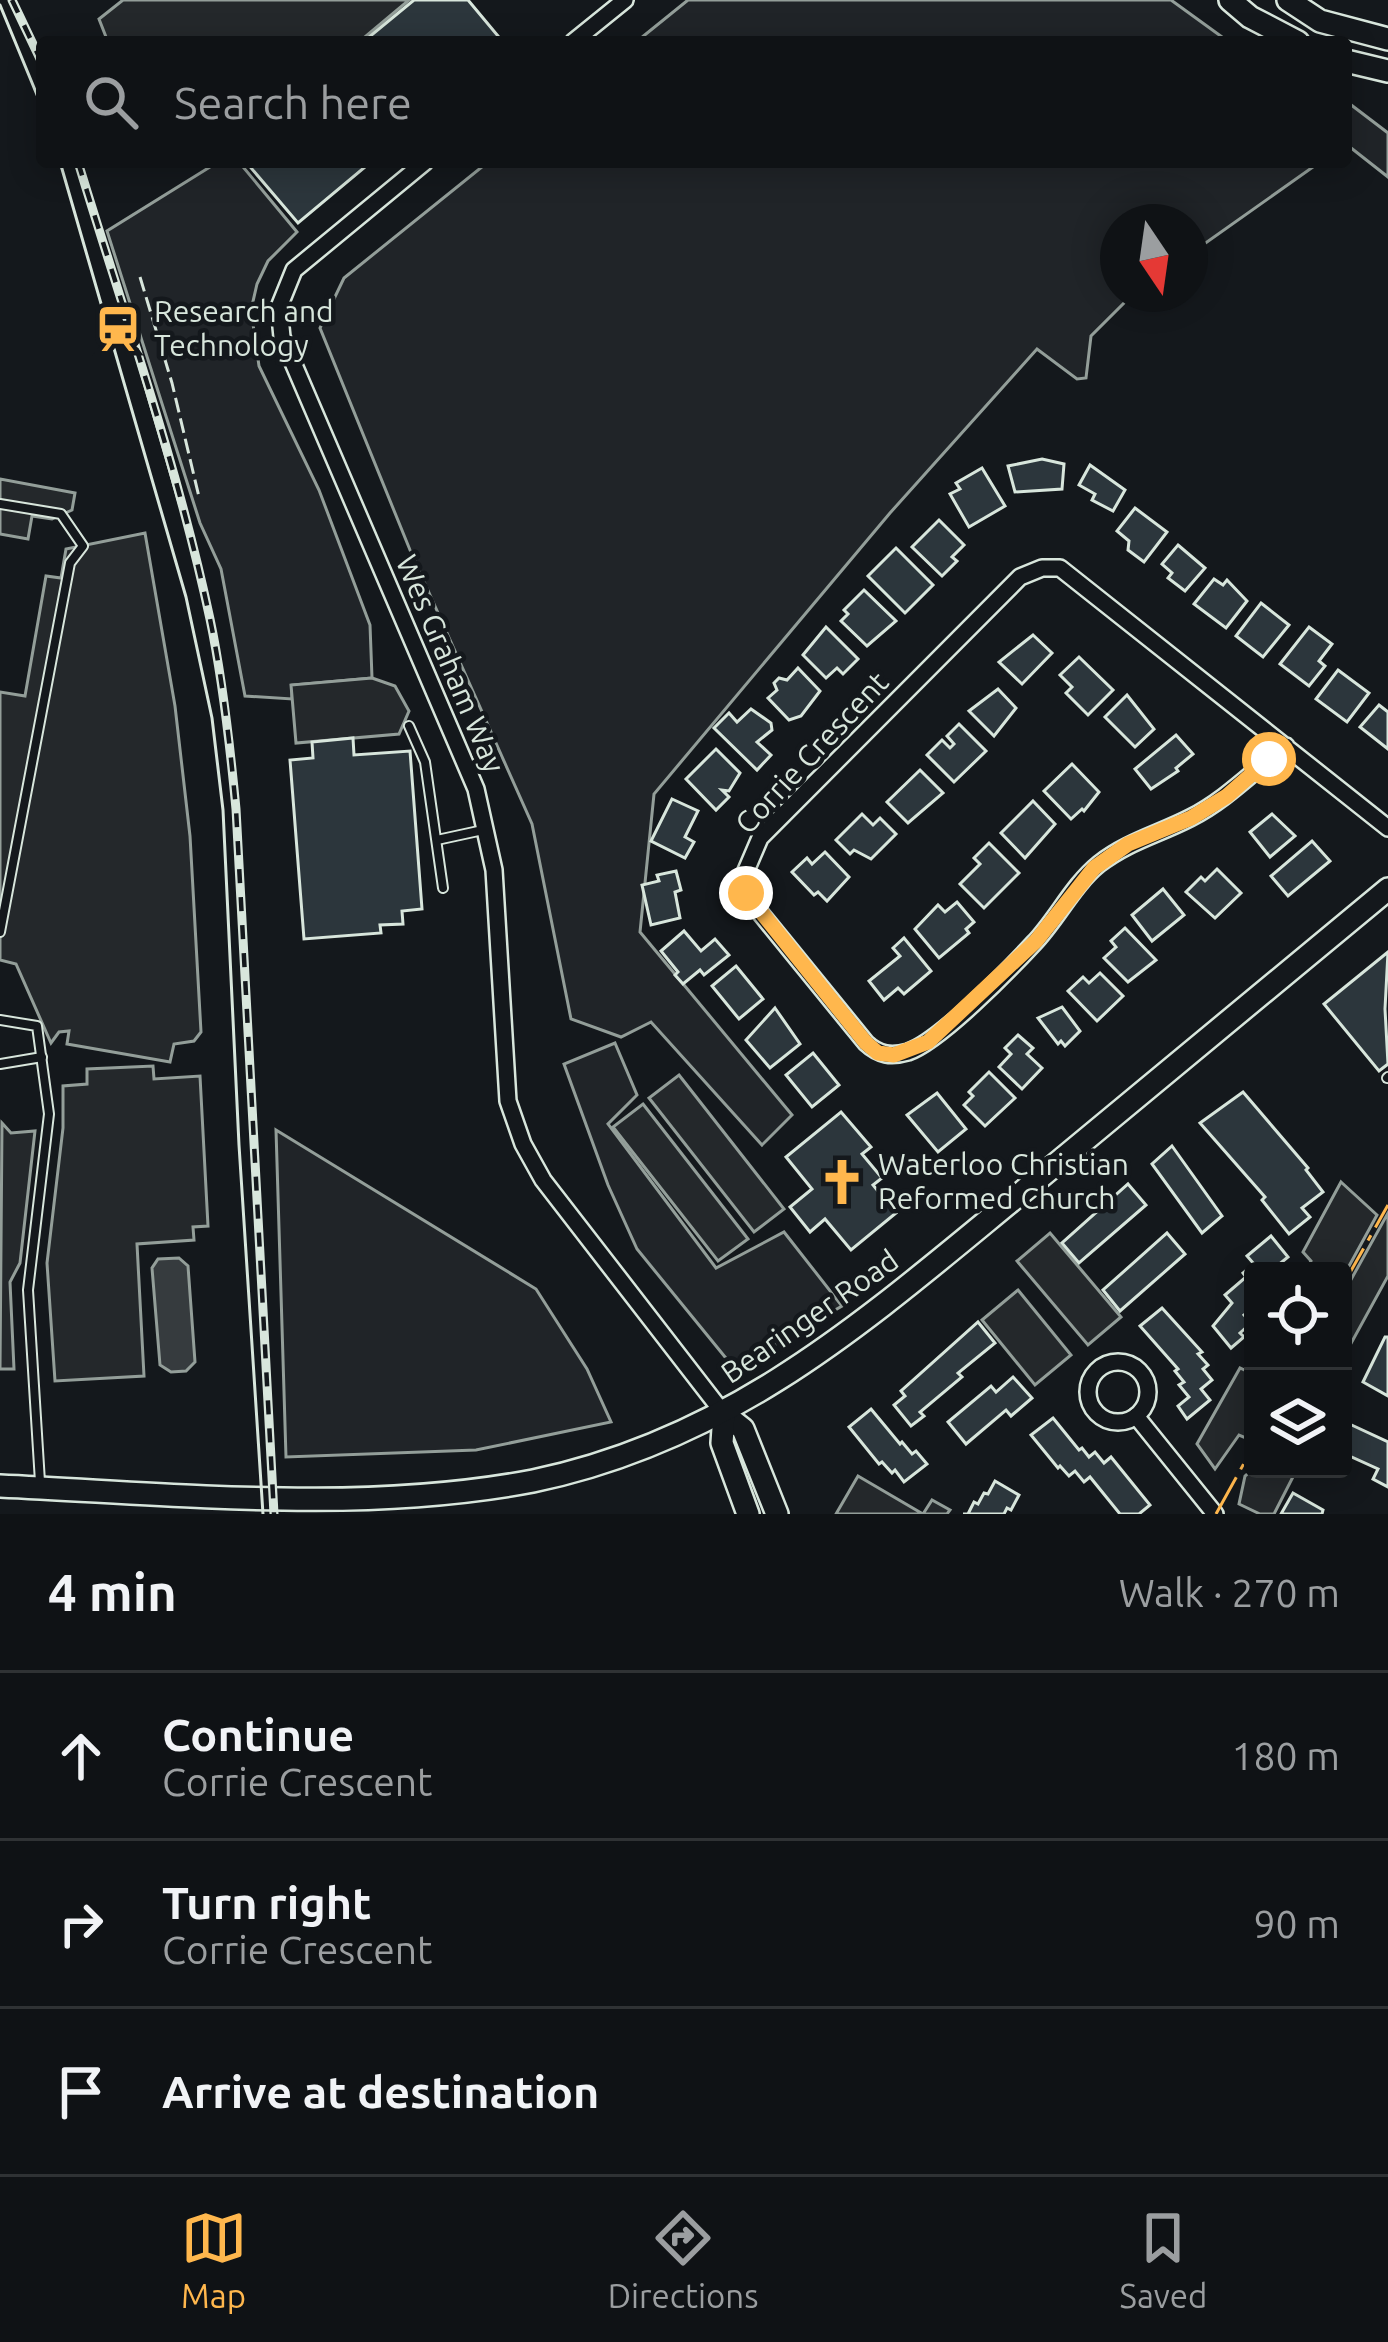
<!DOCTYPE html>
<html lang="en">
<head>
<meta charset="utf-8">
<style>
	:root { --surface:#0f1215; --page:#1d2022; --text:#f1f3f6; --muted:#9b9ea0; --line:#2f3234; --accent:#ffb74d }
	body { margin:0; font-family:Ubuntu,sans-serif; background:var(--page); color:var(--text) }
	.controls { position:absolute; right:36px; bottom:36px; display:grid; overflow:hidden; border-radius:12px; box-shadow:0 6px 30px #0003 }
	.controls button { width:108px; height:108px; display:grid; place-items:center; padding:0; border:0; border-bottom:3px solid var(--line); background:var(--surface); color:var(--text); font:60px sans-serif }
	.compass { position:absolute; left:1100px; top:204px; width:108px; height:108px; border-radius:50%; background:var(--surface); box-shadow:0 6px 30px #0003; rotate:167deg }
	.stop { position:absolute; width:36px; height:36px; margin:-27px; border:9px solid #ffb74d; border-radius:50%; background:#fff }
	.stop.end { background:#ffb74d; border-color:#fff; box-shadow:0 3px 12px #0008 }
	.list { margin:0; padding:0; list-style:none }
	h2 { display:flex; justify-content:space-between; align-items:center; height:156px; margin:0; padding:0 48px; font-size:51px }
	h2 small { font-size:39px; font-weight:400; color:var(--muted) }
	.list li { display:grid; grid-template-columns:78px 1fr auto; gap:36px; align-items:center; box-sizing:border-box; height:168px; padding:0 48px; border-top:3px solid var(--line) }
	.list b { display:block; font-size:45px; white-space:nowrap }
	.list p { margin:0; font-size:39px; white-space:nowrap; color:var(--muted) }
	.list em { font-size:39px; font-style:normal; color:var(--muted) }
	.icon { flex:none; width:66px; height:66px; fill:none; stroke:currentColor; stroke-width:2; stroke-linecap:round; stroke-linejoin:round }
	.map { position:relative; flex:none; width:1388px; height:1514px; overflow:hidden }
	.search { position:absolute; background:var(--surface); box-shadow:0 6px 30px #0003; left:36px; right:36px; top:36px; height:132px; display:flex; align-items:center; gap:30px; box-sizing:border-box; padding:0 42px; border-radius:12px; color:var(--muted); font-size:45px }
	.sheet { height:660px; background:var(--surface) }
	nav { display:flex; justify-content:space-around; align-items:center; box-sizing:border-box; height:168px; border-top:3px solid var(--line); background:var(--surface); font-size:33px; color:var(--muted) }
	nav a { display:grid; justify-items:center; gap:6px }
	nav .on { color:var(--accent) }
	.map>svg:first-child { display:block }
	.green { fill:#202428; stroke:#939e99; stroke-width:3 }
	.parking { fill:#24282b; stroke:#939e99; stroke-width:3 }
	.water { fill:#363b3e; stroke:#939e99; stroke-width:3 }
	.building { fill:#2c363c; stroke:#d8e6dc; stroke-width:3 }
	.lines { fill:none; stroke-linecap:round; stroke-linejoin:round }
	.lane-casing { stroke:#d8e6dc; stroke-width:12 }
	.street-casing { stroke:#d8e6dc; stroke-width:20 }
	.secondary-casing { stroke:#d8e6dc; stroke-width:26 }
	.lane { stroke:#14181c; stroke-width:8 }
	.street { stroke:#14181c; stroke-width:15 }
	.secondary { stroke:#14181c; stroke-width:21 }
	.tram { stroke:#d8e6dc; stroke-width:3 }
	.rail-casing { stroke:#d8e6dc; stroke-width:9 }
	.rail { stroke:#14181c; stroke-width:4.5; stroke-dasharray:14; stroke-linecap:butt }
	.fence { stroke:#d8e6dc; stroke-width:3; stroke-dasharray:15 6; stroke-linecap:butt }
	.power { stroke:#ffb74d; stroke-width:3; stroke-dasharray:42 9 6 9; stroke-linecap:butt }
	.route { stroke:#ffb74d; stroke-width:15 }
	.labels { text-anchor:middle; stroke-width:9; stroke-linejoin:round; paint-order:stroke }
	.poi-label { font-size:30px; fill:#d8e6dc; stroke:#14181c; text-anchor:start }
	.street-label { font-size:30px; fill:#d8e6dc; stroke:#14181c }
</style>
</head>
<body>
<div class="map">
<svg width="1388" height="1514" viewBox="0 0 1388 1514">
	<rect width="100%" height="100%" fill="#14181c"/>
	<!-- green -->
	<g class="green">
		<polygon points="688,0 1171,0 1229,42 636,42"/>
		<polygon points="1346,101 1388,133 1388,177 1346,144"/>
		<polygon points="218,162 239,162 297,232 268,261 257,284 251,310 259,366 319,490 370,625 372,678 292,685 292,699 245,696 221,569 200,523 107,231"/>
		<polygon points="488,162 1320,162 1190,254 1190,222 1118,222 1118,294 1133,294 1091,336 1086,378 1077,379 1037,349 890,513 654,794 640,932 792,1115 762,1145 651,1022 621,1037 571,1019 532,824 410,550 320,328 344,278"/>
		<polygon points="615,1043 637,1095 608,1124 716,1268 784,1232 842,1306 734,1368 637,1249 608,1185 564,1064"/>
		<polygon points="276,1130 536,1289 587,1369 611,1422 476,1450 286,1457"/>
	</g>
	<!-- parking -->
	<g class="parking">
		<polygon points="123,0 409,0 359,42 108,42 99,19"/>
		<polygon points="0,479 75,493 72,510 52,519 32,516 28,539 0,534"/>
		<polygon points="145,533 175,706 190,836 201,1032 194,1041 174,1044 170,1062 67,1044 69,1031 59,1032 51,1043 16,964 0,960 0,692 25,696 46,576 61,578 66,549"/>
		<polygon points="372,678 395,686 409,711 399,734 296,743 291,685"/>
		<polygon points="153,1066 154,1079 200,1076 208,1226 193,1227 194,1240 137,1244 144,1376 55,1381 47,1263 63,1128 63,1086 87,1084 87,1069"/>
		<polygon points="679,1075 784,1209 754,1232 649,1098"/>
		<polygon points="643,1104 748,1239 718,1261 613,1127"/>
		<polygon points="2,1123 11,1133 35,1131 20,1263 10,1282 14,1369 0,1369"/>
		<polygon points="1341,1182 1377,1215 1343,1277 1343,1271 1306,1271 1311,1261 1303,1252"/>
		<polygon points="1388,1213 1388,1276 1343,1358 1343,1294"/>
		<polygon points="1050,1233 1121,1317 1088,1345 1017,1261"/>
		<polygon points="1018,1290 1071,1355 1035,1385 982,1320"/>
		<polygon points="1253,1366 1253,1441 1239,1435 1215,1469 1197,1444 1240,1368 1249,1372"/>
		<polygon points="1253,1469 1297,1469 1274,1514 1260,1514 1239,1504 1245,1476"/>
		<polygon points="858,1476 923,1514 932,1500 950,1510 947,1514 836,1514"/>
	</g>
	<!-- water -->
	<polygon class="water" points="179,1258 188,1266 195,1362 186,1371 171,1372 160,1365 152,1268 158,1259"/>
	<!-- building -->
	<g class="building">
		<polygon points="414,0 468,0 503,42 363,42"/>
		<polygon points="246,162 371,162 298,223"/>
		<polygon points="1042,459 1064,464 1062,489 1015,492 1008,466"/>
		<polygon points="1090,465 1125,490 1113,511 1092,500 1095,494 1079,485"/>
		<polygon points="982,468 1005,506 969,527 950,494 960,489 956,483"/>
		<polygon points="1135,508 1167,532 1144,562 1128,550 1129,541 1117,531"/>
		<polygon points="939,520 964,545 952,557 957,561 942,576 912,547"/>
		<polygon points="1178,545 1205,568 1185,591 1168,578 1172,573 1162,564"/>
		<polygon points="896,548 933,585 905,613 868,576"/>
		<polygon points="1214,579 1223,585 1227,580 1247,601 1226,628 1194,604"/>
		<polygon points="864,590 896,621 867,646 841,621 848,614 844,610"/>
		<polygon points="1261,603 1289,625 1263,657 1236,636"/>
		<polygon points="826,627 858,659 843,674 837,668 826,678 803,655"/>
		<polygon points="1309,627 1332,644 1319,661 1325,666 1309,686 1280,664"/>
		<polygon points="1033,635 1052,653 1022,684 999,662"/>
		<polygon points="1079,657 1113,690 1088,715 1066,693 1072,687 1060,675"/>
		<polygon points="798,668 820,691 801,716 789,720 768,698 777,690 774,683 779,678 787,680"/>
		<polygon points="1338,670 1369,693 1347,722 1316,699"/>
		<polygon points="998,689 1016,708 994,736 969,711"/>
		<polygon points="1127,695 1154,729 1135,747 1105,717"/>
		<polygon points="1379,705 1388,712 1388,749 1360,727"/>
		<polygon points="751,709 771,723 772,730 757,742 771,755 757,770 714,728 729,713 737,722"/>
		<polygon points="959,724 986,751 954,782 927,755 942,740 950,748 954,744 947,736"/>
		<polygon points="1176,735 1193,754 1176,768 1178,771 1151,789 1135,769"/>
		<polygon points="353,738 354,755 410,751 422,909 402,911 403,924 380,925 381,933 304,939 290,760 313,758 312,742"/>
		<polygon points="716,749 740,773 729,791 722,790 729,797 716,810 686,779"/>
		<polygon points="1072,764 1099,792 1084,811 1082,809 1071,819 1044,791"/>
		<polygon points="920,770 943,793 908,823 887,802"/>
		<polygon points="672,799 698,811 685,837 694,842 685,858 651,841"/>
		<polygon points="1033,801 1055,824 1025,858 1001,833"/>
		<polygon points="862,814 873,825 880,818 896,834 871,859 854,850 850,854 836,840"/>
		<polygon points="1272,814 1295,836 1270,857 1250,832"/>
		<polygon points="1312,841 1330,861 1288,896 1271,876"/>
		<polygon points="989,843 1019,873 984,908 960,884 980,864 974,858"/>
		<polygon points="825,852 849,877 827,901 818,892 814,895 792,872 807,858 812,864"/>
		<polygon points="1217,869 1241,893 1215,918 1186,892 1201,877 1205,881"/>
		<polygon points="676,871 681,890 675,892 680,918 651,925 642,885 659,881 657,875"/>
		<polygon points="1163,889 1184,915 1152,941 1132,915"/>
		<polygon points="957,902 974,922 966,929 969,933 939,958 915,929 938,905 945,912"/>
		<polygon points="1125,928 1156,960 1128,982 1104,958 1116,947 1111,941"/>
		<polygon points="684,931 701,951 715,939 729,955 704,975 700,970 683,984 675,975 678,972 661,951"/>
		<polygon points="904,938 931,971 904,994 898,988 884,1000 869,981 900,956 893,948"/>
		<polygon points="1388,952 1385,1009 1388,1064 1379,1071 1324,1004"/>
		<polygon points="736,966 763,999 739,1019 712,986"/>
		<polygon points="1100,973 1123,996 1097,1021 1068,991 1083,977 1089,983"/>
		<polygon points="1062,1007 1080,1031 1065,1046 1061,1041 1058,1044 1038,1018"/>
		<polygon points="775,1008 800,1044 770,1068 746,1040"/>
		<polygon points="1018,1035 1033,1048 1027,1054 1042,1068 1022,1089 999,1067 1011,1054 1005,1048"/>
		<polygon points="813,1053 839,1085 812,1107 786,1075"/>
		<polygon points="989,1072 1015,1098 985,1126 964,1105 973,1096 969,1092"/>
		<polygon points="1243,1092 1308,1168 1306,1170 1323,1192 1302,1208 1310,1217 1289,1234 1262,1200 1265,1197 1200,1123"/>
		<polygon points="937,1093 966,1129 938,1152 907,1115"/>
		<polygon points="841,1112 871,1147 862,1154 882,1178 873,1185 896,1213 851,1250 825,1219 810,1232 790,1207 812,1189 786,1157"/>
		<polygon points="1172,1146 1222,1216 1202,1233 1152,1164"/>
		<polygon points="1128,1184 1146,1205 1079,1263 1062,1243"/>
		<polygon points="1167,1233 1185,1254 1120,1311 1103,1290"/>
		<polygon points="1271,1236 1288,1257 1271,1271 1253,1271 1253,1308 1244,1315 1251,1323 1240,1333 1244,1337 1231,1348 1213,1326 1232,1303 1225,1295 1246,1277 1243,1273 1254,1264 1247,1256"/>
		<polygon points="1162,1308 1202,1352 1198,1354 1208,1365 1203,1369 1212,1380 1201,1389 1210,1400 1187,1419 1178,1406 1189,1397 1179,1385 1184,1382 1175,1371 1178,1369 1140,1326"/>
		<polygon points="978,1322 995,1343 958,1373 962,1377 920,1412 924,1416 911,1426 894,1405 905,1396 901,1391"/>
		<polygon points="1385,1337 1388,1337 1388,1396 1363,1382"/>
		<polygon points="1013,1377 1032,1398 1011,1416 1006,1410 966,1444 948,1422 991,1386 996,1392"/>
		<polygon points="871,1409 900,1444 902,1442 912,1454 916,1451 927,1464 904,1482 895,1470 892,1473 882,1462 879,1464 849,1427"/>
		<polygon points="1053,1418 1079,1450 1082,1448 1089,1457 1095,1452 1104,1463 1111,1457 1150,1505 1139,1514 1120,1514 1090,1477 1084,1482 1075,1471 1069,1476 1060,1466 1058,1468 1031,1435"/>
		<polygon points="1343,1421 1388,1442 1388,1487 1373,1479 1378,1469 1343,1453"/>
		<polygon points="995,1481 1019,1495 1011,1510 1007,1508 1004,1514 963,1514 968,1514 974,1502 978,1504 984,1493 988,1494"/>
		<polygon points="1293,1493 1323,1510 1322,1514 1281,1514"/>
	</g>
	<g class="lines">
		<defs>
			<g id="lane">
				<polyline points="0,504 61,514 83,546 70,563 0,932"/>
				<polyline points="409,726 425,762 443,888"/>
				<polyline points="437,840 483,830"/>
				<polyline points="0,1020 37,1026 49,1114 28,1290 40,1482"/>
				<polyline points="0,1064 42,1057"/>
				<polyline points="1387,1078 1388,1077"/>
			</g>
			<g id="street">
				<polyline points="573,42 625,0"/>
				<polyline points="425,162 294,270 279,307 282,337 476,789 494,870 508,1101 523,1144 543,1180 724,1414"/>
				<path d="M1286,746C1254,770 1226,800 1190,818C1159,834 1127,842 1099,864C1073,885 1057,919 1034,943C1009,970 940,1041 908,1052C891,1057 879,1055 866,1043L748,898L742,880L760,838L1020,577L1042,568H1060L1388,828"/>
				<circle cx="1118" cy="1392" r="30"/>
				<polyline points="1136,1416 1215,1514"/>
			</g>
			<g id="secondary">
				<polyline points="1230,0 1250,17 1298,42"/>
				<polyline points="1288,0 1320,21 1388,39"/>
				<polyline points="1346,61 1388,71"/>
				<polyline points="724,1414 743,1429 777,1514"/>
				<polyline points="724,1414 722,1443 748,1514"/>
				<path d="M0,1486C176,1494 359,1514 533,1481C739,1438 874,1313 1032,1184C1151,1086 1270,988 1388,889"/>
			</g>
		</defs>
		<!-- lane casing -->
		<use href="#lane" class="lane-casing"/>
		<!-- street casing -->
		<use href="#street" class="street-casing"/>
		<!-- secondary casing -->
		<use href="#secondary" class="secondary-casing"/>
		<!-- lane -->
		<use href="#lane" class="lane"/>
		<!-- street -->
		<use href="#street" class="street"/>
		<!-- secondary -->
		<use href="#secondary" class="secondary"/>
		<!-- tram -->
		<g class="tram">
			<polyline points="0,5 42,107"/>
			<polyline points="60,162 186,597 212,718 223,810 239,1145 263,1514"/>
			<polyline points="106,252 180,506"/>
		</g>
		<defs>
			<g id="rail">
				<polyline points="12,0 42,63"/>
				<path d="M78,162C124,313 177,464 210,619C223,681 230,745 236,809L274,1514"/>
			</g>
		</defs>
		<!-- rail casing -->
		<use href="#rail" class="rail-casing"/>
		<!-- rail -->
		<use href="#rail" class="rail"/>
		<!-- fence -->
		<polyline class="fence" points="140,277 172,383 199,497"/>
		<!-- power -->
		<g class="power">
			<polyline points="1343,1285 1388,1205"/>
			<polyline points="1216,1514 1253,1447"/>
		</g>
	</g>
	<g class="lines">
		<!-- route -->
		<polyline class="route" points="746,893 866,1043 878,1053 894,1055 928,1042 1036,941 1094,868 1128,844 1191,818 1227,796 1269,759"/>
	</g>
	<!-- icons -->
	<defs>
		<symbol id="station-bare" viewBox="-9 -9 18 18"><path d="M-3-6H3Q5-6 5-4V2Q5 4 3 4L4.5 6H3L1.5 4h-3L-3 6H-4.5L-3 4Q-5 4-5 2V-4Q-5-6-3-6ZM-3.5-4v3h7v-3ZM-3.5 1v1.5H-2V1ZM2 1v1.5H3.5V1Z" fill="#ffb74d" stroke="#14181c" stroke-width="2.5" paint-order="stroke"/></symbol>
		<symbol id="church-bare" viewBox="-9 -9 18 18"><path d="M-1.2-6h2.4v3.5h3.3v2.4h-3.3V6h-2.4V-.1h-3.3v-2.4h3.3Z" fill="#ffb74d" stroke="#14181c" stroke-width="2.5" paint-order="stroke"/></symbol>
	</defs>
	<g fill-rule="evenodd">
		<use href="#station-bare" x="85" y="296" width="66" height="66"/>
		<use href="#church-bare" x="809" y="1149" width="66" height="66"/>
	</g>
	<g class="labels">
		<!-- poi labels -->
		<g class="poi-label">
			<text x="154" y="322">Research and<tspan x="154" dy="34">Technology</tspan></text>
			<text x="878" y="1175">Waterloo Christian<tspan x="878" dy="34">Reformed Church</tspan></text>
		</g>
		<!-- street labels -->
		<g class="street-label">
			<text transform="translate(450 664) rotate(67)" y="10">Wes Graham Way</text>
			<text transform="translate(812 753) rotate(-47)" y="10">Corrie Crescent</text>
			<text transform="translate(810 1317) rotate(-35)" y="10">Bearinger Road</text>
		</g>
	</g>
</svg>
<div class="controls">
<button><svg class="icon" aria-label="locate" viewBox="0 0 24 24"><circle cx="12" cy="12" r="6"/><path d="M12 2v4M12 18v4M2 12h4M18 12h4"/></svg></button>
<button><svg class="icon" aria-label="layers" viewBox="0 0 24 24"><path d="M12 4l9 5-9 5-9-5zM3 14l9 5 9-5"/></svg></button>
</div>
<svg class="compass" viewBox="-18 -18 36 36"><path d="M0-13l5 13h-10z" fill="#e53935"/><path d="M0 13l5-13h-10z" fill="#9b9ea0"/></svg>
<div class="stop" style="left:1269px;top:759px"></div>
<div class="stop end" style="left:746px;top:893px"></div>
<div class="search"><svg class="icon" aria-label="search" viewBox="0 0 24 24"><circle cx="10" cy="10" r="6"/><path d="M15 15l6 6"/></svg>Search here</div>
</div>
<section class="sheet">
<h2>4 min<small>Walk · 270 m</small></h2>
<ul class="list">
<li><svg class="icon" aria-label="ahead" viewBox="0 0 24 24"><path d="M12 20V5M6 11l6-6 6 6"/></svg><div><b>Continue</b><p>Corrie Crescent</p></div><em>180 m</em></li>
<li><svg class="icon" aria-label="right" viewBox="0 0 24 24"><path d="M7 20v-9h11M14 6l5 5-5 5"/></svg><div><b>Turn right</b><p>Corrie Crescent</p></div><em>90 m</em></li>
<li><svg class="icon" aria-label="arrive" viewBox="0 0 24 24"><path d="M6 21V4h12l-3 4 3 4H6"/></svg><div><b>Arrive at destination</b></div></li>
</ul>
</section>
<nav>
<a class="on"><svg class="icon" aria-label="map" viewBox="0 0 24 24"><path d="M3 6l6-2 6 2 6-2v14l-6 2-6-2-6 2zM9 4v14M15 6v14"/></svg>Map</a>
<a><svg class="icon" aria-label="directions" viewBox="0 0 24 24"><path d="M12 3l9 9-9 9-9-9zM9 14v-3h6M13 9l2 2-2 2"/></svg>Directions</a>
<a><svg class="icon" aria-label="saved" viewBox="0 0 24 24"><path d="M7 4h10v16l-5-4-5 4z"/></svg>Saved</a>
</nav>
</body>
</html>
